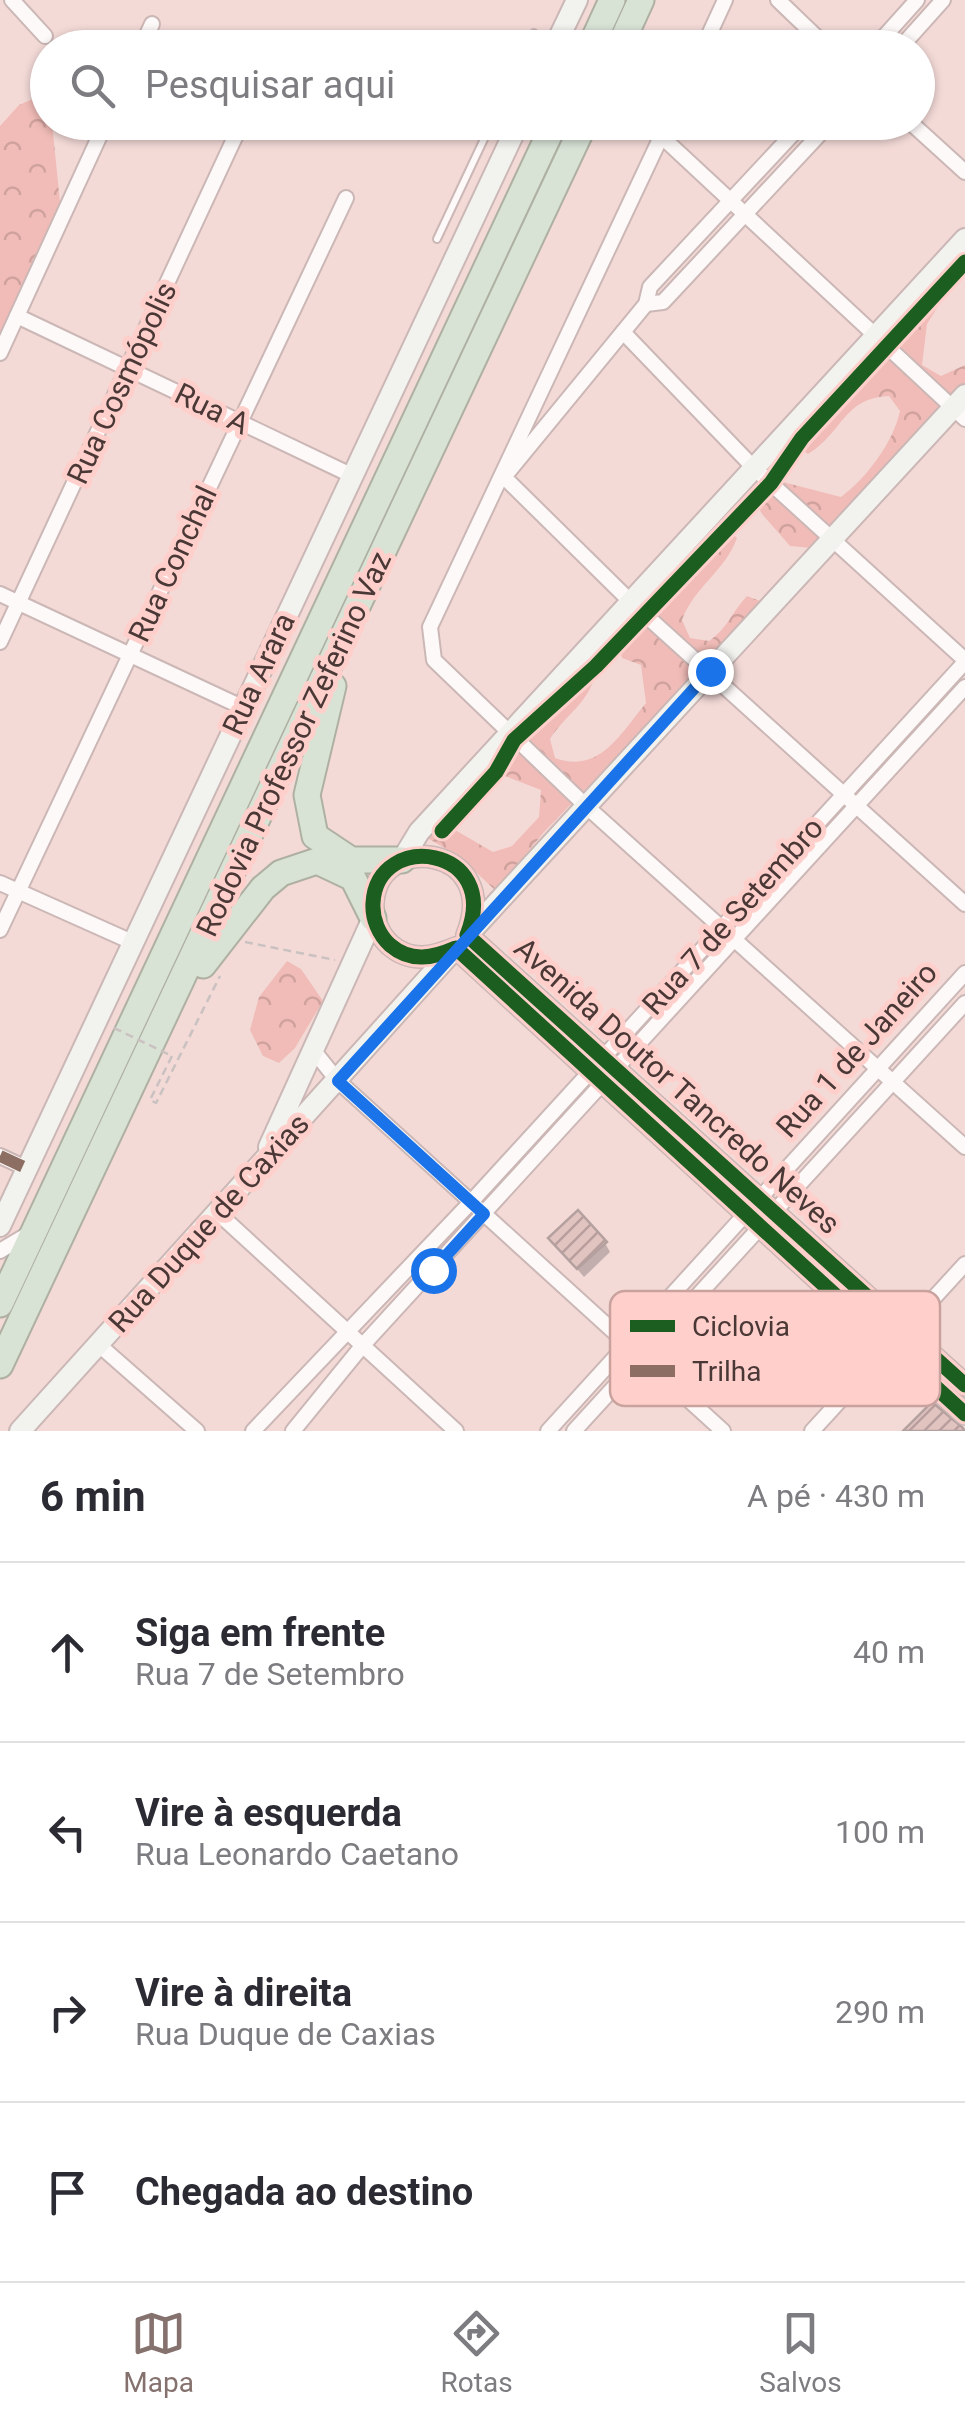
<!DOCTYPE html>
<html lang="pt">
<head>
<meta charset="utf-8">
<style>
	:root { --surface:#fff; --page:#f2f2f3; --text:#2b2b33; --muted:#7c7c81; --line:#e1e1e2; --accent:#85716e }
	body { margin:0; font-family:Roboto,sans-serif; background:var(--page); color:var(--text) }
	.stop { position:absolute; width:30px; height:30px; margin:-22px; border:8px solid #1a73e8; border-radius:50%; background:#fff }
	.stop.end { background:#1a73e8; border-color:#fff; box-shadow:0 2px 10px #0008 }
	.list { margin:0; padding:0; list-style:none }
	h2 { display:flex; justify-content:space-between; align-items:center; height:130px; margin:0; padding:0 40px; font-size:42px }
	h2 small { font-size:32px; font-weight:400; color:var(--muted) }
	.list li { display:grid; grid-template-columns:65px 1fr auto; gap:30px; align-items:center; box-sizing:border-box; height:180px; padding:0 40px; border-top:2px solid var(--line) }
	.list b { display:block; font-size:38px; white-space:nowrap }
	.list p { margin:0; font-size:32px; white-space:nowrap; color:var(--muted) }
	.list em { font-size:32px; font-style:normal; color:var(--muted) }
	.icon { flex:none; width:55px; height:55px; fill:none; stroke:currentColor; stroke-width:2; stroke-linecap:round; stroke-linejoin:round }
	.map { position:relative; flex:none; width:965px; height:1431px; overflow:hidden }
	.search { position:absolute; background:var(--surface); box-shadow:0 2px 8px #0004; left:30px; right:30px; top:30px; height:110px; display:flex; align-items:center; gap:25px; box-sizing:border-box; padding:0 35px; border-radius:55px; color:var(--muted); font-size:38px }
	.sheet { height:850px; background:var(--surface) }
	nav { display:flex; justify-content:space-around; align-items:center; box-sizing:border-box; height:140px; border-top:2px solid var(--line); background:var(--surface); font-size:28px; color:var(--muted) }
	nav a { display:grid; justify-items:center; gap:5px }
	nav .on { color:var(--accent) }
	.map>svg:first-child { display:block }
	.forest { fill:url(#forest-crowns) }
	.shadow { fill:#0003 }
	.building { fill:url(#building-hatch); stroke:#b4a19f; stroke-width:2.5 }
	.lines { fill:none; stroke-linecap:round; stroke-linejoin:round }
	.lane-casing { stroke:#cbb7b5; stroke-width:10 }
	.street-casing { stroke:#cbb7b5; stroke-width:18 }
	.secondary-casing { stroke:#cbb7b5; stroke-width:24 }
	.highway-casing { stroke:#aeb0a2; stroke-width:29 }
	.path { stroke:#cac1c1; stroke-width:2.5; stroke-dasharray:8 5; stroke-linecap:butt }
	.lane { stroke:#fdf9f9; stroke-width:6 }
	.street { stroke:#fdf9f9; stroke-width:14 }
	.secondary { stroke:#f2f3ef; stroke-width:20 }
	.highway { stroke:#d8e2d5; stroke-width:25 }
	.path-bridge { stroke:#cac1c1; stroke-width:2.5; stroke-dasharray:8 5; stroke-linecap:butt }
	.quiet { stroke:#8d6e63; stroke-width:12; stroke-dasharray:25 12; stroke-linecap:butt }
	.cycleway-casing { stroke:#ffd0cb; stroke-width:21 }
	.cycleway { stroke:#1b5e20; stroke-width:15 }
	.route { stroke:#1a73e8; stroke-width:12 }
	.labels { text-anchor:middle; stroke-width:10; stroke-linejoin:round; paint-order:stroke }
	.street-label { font-size:30px; fill:#4a3836; stroke:#ffd0cb }
	.key { fill:#ffd0cb; stroke:#c9a29e; stroke-width:2.5 }
	.key-label { font-size:28px; fill:#4a3836 }
</style>
</head>
<body>
<div class="map">
<svg width="965" height="1431" viewBox="0 0 965 1431">
	<defs>
		<pattern id="forest-crowns" width="20" height="18" patternUnits="userSpaceOnUse" patternTransform="scale(2.5)"><rect width="20" height="18" fill="#f1bcb7"/><path d="M2 6a3 3 0 1 1 6 0M12 15a3 3 0 1 1 6 0" fill="none" stroke="#d0a29e"/></pattern>
		<pattern id="building-hatch" width="6" height="6" patternUnits="userSpaceOnUse" patternTransform="scale(2.5)"><rect width="6" height="6" fill="#e1c3c0"/><path d="M-1 1l2-2M0 6l6-6M5 7l2-2" fill="none" stroke="#b89f9d"/></pattern>
	</defs>
	<rect width="100%" height="100%" fill="#f3dad7"/>
	<!-- forest -->
	<g class="forest">
		<polygon points="42,95 48,122 52,123 61,212 0,347 0,126 19,105"/>
		<path d="M948,290L927,324L922,365L941,376L965,365V400L812,548L790,546L762,514L759,508L767,494L783,482L841,497C867,477 893,443 900,411L889,396C843,398 843,433 808,454L792,443L798,425L878,359L913,304L928,291Z"/>
		<path d="M723,524L737,538C726,570 694,587 682,620L690,638L709,641C727,629 732,612 747,596L765,603L544,832L496,891L461,858L426,837L443,823L493,852L512,846L539,817L541,790L505,776L497,757L576,667L595,675C588,704 565,715 550,739L555,758C600,774 620,734 646,703L641,665L622,658L617,640L623,622L705,530Z"/>
		<polygon points="287,961 301,969 323,1001 295,1048 279,1063 263,1056 250,1030 259,997"/>
	</g>
	<!-- shadow -->
	<polygon class="shadow" points="551,1238 605,1243 610,1252 584,1277"/>
	<!-- building -->
	<g class="building">
		<polygon points="578,1210 607,1242 577,1269 548,1238"/>
		<polygon points="932,1402 962,1427 965,1431 903,1431"/>
	</g>
	<g class="lines">
		<defs>
			<g id="lane">
				<polyline points="527,48 534,33"/>
				<polyline points="437,239 492,122"/>
			</g>
			<g id="street">
				<polyline points="12,0 45,36"/>
				<polyline points="778,0 828,48"/>
				<polyline points="141,48 152,24"/>
				<polyline points="703,48 725,0"/>
				<polyline points="874,48 917,0"/>
				<polyline points="900,48 943,0"/>
				<polyline points="668,122 430,627 434,660 586,806 965,1147"/>
				<polyline points="804,122 650,287 646,304 504,477 631,602 965,904"/>
				<polyline points="910,122 965,172"/>
				<polyline points="661,136 965,419"/>
				<polyline points="646,304 663,302 831,122"/>
				<polyline points="17,316 353,476"/>
				<polyline points="623,332 754,468 965,660"/>
				<polyline points="0,353 106,122"/>
				<polyline points="0,594 244,708"/>
				<polyline points="0,642 242,122"/>
				<polyline points="0,883 132,942"/>
				<polyline points="0,930 346,198"/>
				<polyline points="313,1050 338,1081 723,1431"/>
				<polyline points="0,1156 28,1169"/>
				<polyline points="218,1213 456,1431"/>
				<polyline points="0,1251 25,1236"/>
				<polyline points="98,1344 197,1431"/>
				<polyline points="253,1431 471,1202 965,662"/>
				<polyline points="293,1431 363,1345 965,687"/>
				<polyline points="548,1431 965,973"/>
				<polyline points="574,1431 965,1003"/>
				<polyline points="812,1431 965,1264"/>
			</g>
			<g id="secondary">
				<polyline points="554,48 577,0"/>
				<polyline points="402,860 419,832 965,239"/>
				<polyline points="473,929 965,395"/>
				<polyline points="269,1147 373,918"/>
				<polyline points="0,1226 519,122"/>
				<path d="M965,1385L467,935C503,846 377,829 373,903C372,919 379,935 390,945C411,963 433,958 456,948L965,1414"/>
				<polyline points="20,1431 450,954"/>
			</g>
			<g id="highway">
				<polyline points="590,48 612,0"/>
				<polyline points="619,48 641,0"/>
				<polyline points="333,686 307,795 315,836 351,860 402,860"/>
				<polyline points="203,965 263,888 281,873 317,861 353,878 373,918"/>
				<polyline points="0,1304 555,122"/>
				<polyline points="0,1365 585,122"/>
			</g>
		</defs>
		<!-- lane casing -->
		<use href="#lane" class="lane-casing"/>
		<!-- street casing -->
		<use href="#street" class="street-casing"/>
		<!-- secondary casing -->
		<use href="#secondary" class="secondary-casing"/>
		<!-- highway casing -->
		<use href="#highway" class="highway-casing"/>
		<!-- path -->
		<g class="path">
			<polyline points="245,942 335,960"/>
			<polyline points="172,1056 150,1100 156,1103 220,976"/>
		</g>
		<!-- lane -->
		<use href="#lane" class="lane"/>
		<!-- street -->
		<use href="#street" class="street"/>
		<!-- secondary -->
		<use href="#secondary" class="secondary"/>
		<!-- highway -->
		<use href="#highway" class="highway"/>
		<!-- path-bridge -->
		<polyline class="path-bridge" points="114,1028 172,1056"/>
		<!-- quiet -->
		<polyline class="quiet" points="0,1156 28,1169"/>
		<defs>
			<g id="cycleway">
				<polyline points="442,831 496,772 514,740 596,666 771,483 802,438 965,262"/>
				<path d="M965,1385L467,935C503,846 377,829 373,903C372,919 379,935 390,945C411,963 433,958 456,948L965,1414"/>
			</g>
		</defs>
		<!-- cycleway casing -->
		<use href="#cycleway" class="cycleway-casing"/>
		<!-- cycleway -->
		<use href="#cycleway" class="cycleway"/>
	</g>
	<g class="lines">
		<!-- route -->
		<polyline class="route" points="433,1270 484,1214 338,1081 710,671"/>
	</g>
	<g class="labels">
		<!-- street labels -->
		<g class="street-label">
			<text transform="translate(122 383) rotate(-65)" y="10">Rua Cosmópolis</text>
			<text transform="translate(212 409) rotate(26)" y="10">Rua A</text>
			<text transform="translate(173 564) rotate(-65)" y="10">Rua Conchal</text>
			<text transform="translate(259 674) rotate(-65)" y="10">Rua Arara</text>
			<text transform="translate(294 744) rotate(-65)" y="10">Rodovia Professor Zeferino Vaz</text>
			<text transform="translate(733 916) rotate(-48)" y="10">Rua 7 de Setembro</text>
			<text transform="translate(857 1050) rotate(-48)" y="10">Rua 1 de Janeiro</text>
			<text transform="translate(677 1086) rotate(42)" y="10">Avenida Doutor Tancredo Neves</text>
			<text transform="translate(209 1223) rotate(-48)" y="10">Rua Duque de Caxias</text>
		</g>
	</g>
	<!-- legend -->
	<rect x="610" y="1291" width="330" height="115" rx="15" class="key"/>
	<rect x="630" y="1320" width="45" height="12" fill="#1b5e20"/>
	<rect x="630" y="1365" width="45" height="12" fill="#8d6e63"/>
	<g class="key-label">
		<text x="692" y="1336">Ciclovia</text>
		<text x="692" y="1381">Trilha</text>
	</g>
</svg>
<div class="stop" style="left:433px;top:1270px"></div>
<div class="stop end" style="left:710px;top:671px"></div>
<div class="search"><svg class="icon" aria-label="search" viewBox="0 0 24 24"><circle cx="10" cy="10" r="6"/><path d="M15 15l6 6"/></svg>Pesquisar aqui</div>
</div>
<section class="sheet">
<h2>6 min<small>A pé · 430 m</small></h2>
<ul class="list">
<li><svg class="icon" aria-label="ahead" viewBox="0 0 24 24"><path d="M12 20V5M6 11l6-6 6 6"/></svg><div><b>Siga em frente</b><p>Rua 7 de Setembro</p></div><em>40 m</em></li>
<li><svg class="icon" aria-label="left" viewBox="0 0 24 24"><path d="M17 20v-9H6M10 6l-5 5 5 5"/></svg><div><b>Vire à esquerda</b><p>Rua Leonardo Caetano</p></div><em>100 m</em></li>
<li><svg class="icon" aria-label="right" viewBox="0 0 24 24"><path d="M7 20v-9h11M14 6l5 5-5 5"/></svg><div><b>Vire à direita</b><p>Rua Duque de Caxias</p></div><em>290 m</em></li>
<li><svg class="icon" aria-label="arrive" viewBox="0 0 24 24"><path d="M6 21V4h12l-3 4 3 4H6"/></svg><div><b>Chegada ao destino</b></div></li>
</ul>
</section>
<nav>
<a class="on"><svg class="icon" aria-label="map" viewBox="0 0 24 24"><path d="M3 6l6-2 6 2 6-2v14l-6 2-6-2-6 2zM9 4v14M15 6v14"/></svg>Mapa</a>
<a><svg class="icon" aria-label="directions" viewBox="0 0 24 24"><path d="M12 3l9 9-9 9-9-9zM9 14v-3h6M13 9l2 2-2 2"/></svg>Rotas</a>
<a><svg class="icon" aria-label="saved" viewBox="0 0 24 24"><path d="M7 4h10v16l-5-4-5 4z"/></svg>Salvos</a>
</nav>
</body>
</html>
